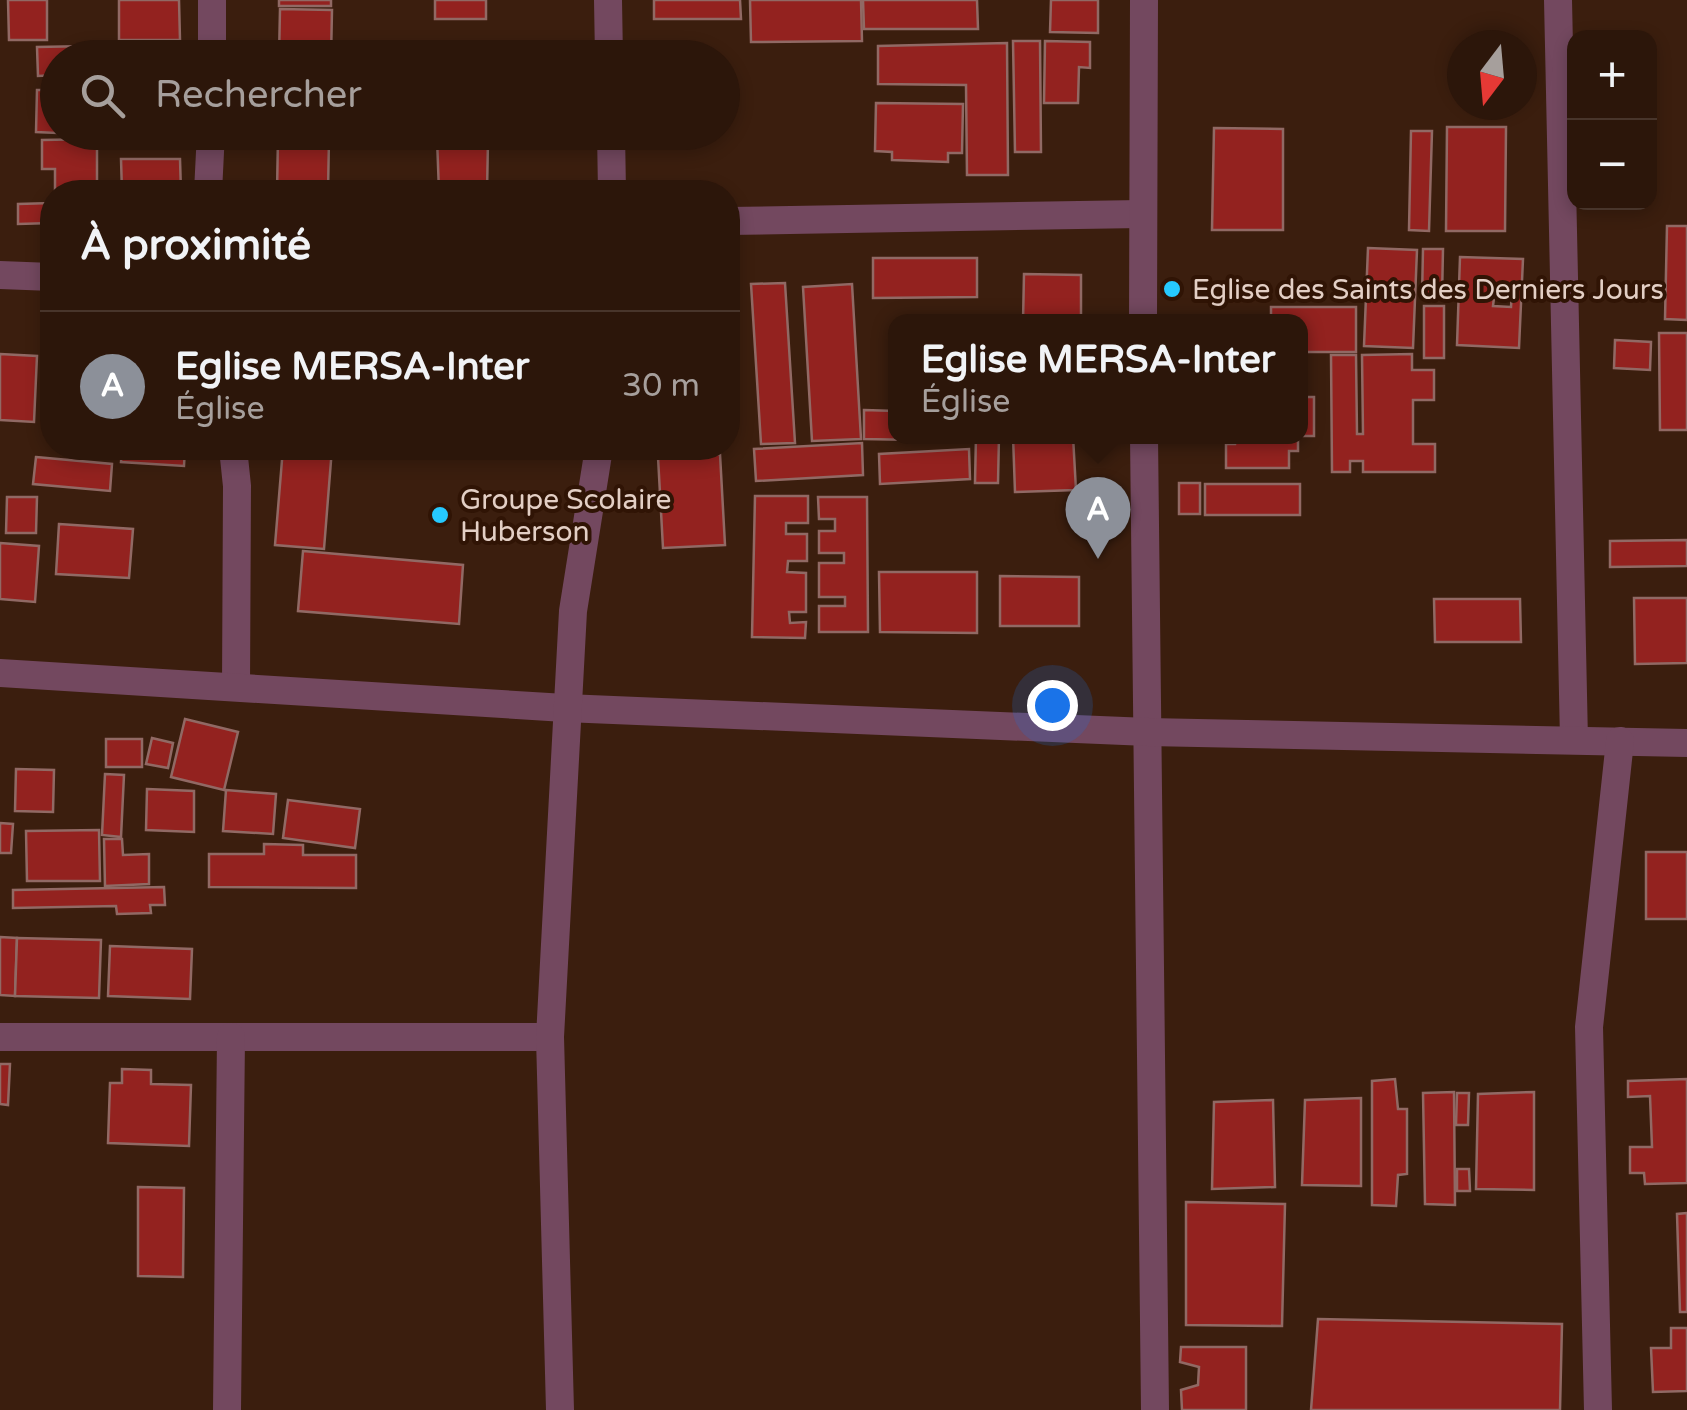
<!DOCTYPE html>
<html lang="fr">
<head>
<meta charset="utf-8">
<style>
	:root { --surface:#2c160a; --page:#341f13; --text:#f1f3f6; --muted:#a69f9c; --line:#48352b; --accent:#8c9099 }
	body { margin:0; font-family:"Varela Round",sans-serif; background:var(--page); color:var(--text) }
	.controls { position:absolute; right:30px; top:30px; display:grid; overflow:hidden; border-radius:20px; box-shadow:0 5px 15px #0003 }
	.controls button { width:90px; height:90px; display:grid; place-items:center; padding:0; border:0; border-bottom:2px solid var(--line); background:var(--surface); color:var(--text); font:50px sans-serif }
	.compass { position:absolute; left:1447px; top:30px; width:90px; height:90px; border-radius:50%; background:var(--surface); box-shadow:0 5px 15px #0003; rotate:196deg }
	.you { position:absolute; left:1052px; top:705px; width:35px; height:35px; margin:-25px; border:8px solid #fff; border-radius:50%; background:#1a73e8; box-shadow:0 0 0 15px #1a73e833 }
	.badge { display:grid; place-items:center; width:65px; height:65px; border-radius:50%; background:var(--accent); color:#fff; font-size:32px; font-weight:700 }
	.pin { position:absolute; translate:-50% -82px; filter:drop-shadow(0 2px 5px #0008) }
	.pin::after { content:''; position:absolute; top:52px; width:35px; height:30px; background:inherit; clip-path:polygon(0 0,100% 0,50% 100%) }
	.popup { position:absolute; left:888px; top:314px; width:420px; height:130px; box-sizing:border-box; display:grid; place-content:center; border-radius:20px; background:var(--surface); filter:drop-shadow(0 2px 8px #0005); font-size:32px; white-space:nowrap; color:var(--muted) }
	.popup b { font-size:38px; color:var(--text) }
	.popup::after { content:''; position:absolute; left:50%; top:100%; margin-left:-20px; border:20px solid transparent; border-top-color:var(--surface) }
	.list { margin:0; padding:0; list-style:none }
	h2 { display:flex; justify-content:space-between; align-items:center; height:130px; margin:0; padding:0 40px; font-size:42px }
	h2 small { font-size:32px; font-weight:400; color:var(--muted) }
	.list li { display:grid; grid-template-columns:65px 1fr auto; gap:30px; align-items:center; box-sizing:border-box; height:150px; padding:0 40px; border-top:2px solid var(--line) }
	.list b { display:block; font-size:38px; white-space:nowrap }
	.list p { margin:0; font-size:32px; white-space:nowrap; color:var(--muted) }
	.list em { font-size:32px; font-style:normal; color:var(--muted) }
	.icon { flex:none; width:55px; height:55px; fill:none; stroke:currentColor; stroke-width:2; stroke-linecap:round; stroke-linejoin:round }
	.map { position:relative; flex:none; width:1687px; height:1410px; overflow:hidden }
	.search { position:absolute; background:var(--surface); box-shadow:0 5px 15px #0003; left:40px; top:40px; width:700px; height:110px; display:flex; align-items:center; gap:25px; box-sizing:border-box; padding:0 35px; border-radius:55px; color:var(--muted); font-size:38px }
	.panel { position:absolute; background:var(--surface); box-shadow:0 5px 15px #0003; left:40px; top:180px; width:700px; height:280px; border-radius:40px }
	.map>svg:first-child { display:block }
	.building { fill:#93221f; stroke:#916964; stroke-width:2.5; fill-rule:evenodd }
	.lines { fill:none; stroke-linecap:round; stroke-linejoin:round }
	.minor { stroke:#73485f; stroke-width:28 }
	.tertiary { stroke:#73485f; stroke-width:28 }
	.poi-dot { fill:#26c9fe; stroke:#301405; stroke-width:4 }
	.labels { text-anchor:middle; stroke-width:8; stroke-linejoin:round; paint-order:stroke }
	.poi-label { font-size:28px; fill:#e3cfc5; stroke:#301405; text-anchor:start }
</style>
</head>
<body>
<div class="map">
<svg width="1687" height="1410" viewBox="0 0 1687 1410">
	<rect width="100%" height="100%" fill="#3b1e0e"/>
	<!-- building -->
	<g class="building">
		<polygon points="8,0 47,0 47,40 9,40"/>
		<polygon points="119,0 179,0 180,40 119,40"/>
		<rect x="279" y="0" width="52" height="6"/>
		<rect x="435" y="0" width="51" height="19"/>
		<polygon points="654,0 740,0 741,19 654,19"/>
		<polygon points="750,0 861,0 862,41 751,42"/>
		<polygon points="863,0 977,0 978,29 864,29"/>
		<polygon points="1051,0 1098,0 1098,33 1050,32"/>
		<polygon points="280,9 332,10 331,58 279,58"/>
		<polygon points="1013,41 1040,41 1041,152 1015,152"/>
		<polygon points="1045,41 1090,42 1090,68 1079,67 1078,103 1044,103"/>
		<polygon points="1007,43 1008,175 967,175 966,85 878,84 878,46"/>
		<polygon points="89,46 89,58 58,58 58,75 38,76 37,47"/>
		<rect x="128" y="52" width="50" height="6"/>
		<polygon points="37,90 58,90 57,133 36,132"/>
		<polygon points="876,103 963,104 962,153 948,153 948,162 892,160 892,152 875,151"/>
		<polygon points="1447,127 1506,127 1505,231 1446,231"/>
		<polygon points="1214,128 1283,129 1283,230 1212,230"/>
		<polygon points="1411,131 1432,131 1429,231 1409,230"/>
		<polygon points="278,137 329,138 328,192 277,192"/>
		<polygon points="437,138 488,140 487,192 439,192"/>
		<polygon points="97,139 97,192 55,192 55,169 42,169 42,140"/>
		<polygon points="121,159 180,159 181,192 122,192"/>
		<polygon points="52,203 52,223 18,224 18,204"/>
		<polygon points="1667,226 1687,226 1687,320 1665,319"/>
		<polygon points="1368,248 1417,250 1413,348 1364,346"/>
		<polygon points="1423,249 1443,249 1442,299 1422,298"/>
		<path d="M1460,257L1523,259L1519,348L1457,345ZM1495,289L1512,291L1511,307L1493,306Z"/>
		<polygon points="873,258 977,258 977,297 873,298"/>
		<polygon points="1024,274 1081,275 1081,322 1023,322"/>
		<polygon points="785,283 795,443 761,444 751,284"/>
		<polygon points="852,284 861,439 812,441 803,287"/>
		<rect x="1424" y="306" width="20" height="52"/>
		<polygon points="1271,307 1356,307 1356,352 1300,352 1300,322 1271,322"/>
		<polygon points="1659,333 1687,333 1687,430 1660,430"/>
		<polygon points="1615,340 1651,342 1650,370 1614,368"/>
		<polygon points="0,354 37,356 34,422 0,420"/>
		<polygon points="1412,354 1412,370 1434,370 1434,400 1413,400 1413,444 1435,444 1435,472 1363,472 1363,461 1350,461 1350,472 1332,472 1331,355 1356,355 1357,434 1363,434 1362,355"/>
		<rect x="1300" y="397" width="14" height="39"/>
		<polygon points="864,410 896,411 896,436 968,436 968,441 864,439"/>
		<polygon points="976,436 999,436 998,483 975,483"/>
		<polygon points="1013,436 1073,436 1076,490 1015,492"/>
		<polygon points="1235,436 1298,436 1298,451 1289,451 1289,468 1226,468 1226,444 1235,444"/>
		<polygon points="862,443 863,475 756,481 754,449"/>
		<polygon points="122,448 185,448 184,466 121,462"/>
		<polygon points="283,448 332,448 324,549 275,545"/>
		<polygon points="969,449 970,479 880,484 879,454"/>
		<polygon points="720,454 725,545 663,548 658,457"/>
		<polygon points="36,457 112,464 110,491 33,484"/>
		<rect x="1179" y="483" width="21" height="31"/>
		<rect x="1205" y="484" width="95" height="31"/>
		<polygon points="755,496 808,496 808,523 786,523 786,534 807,534 807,561 788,561 787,572 806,573 806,612 789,612 790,623 806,622 805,638 752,637"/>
		<polygon points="7,497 37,497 36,533 6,533"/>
		<polygon points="818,497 867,497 868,632 819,632 819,606 845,606 845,597 819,597 819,563 844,563 844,553 819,553 819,531 835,531 835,519 819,519"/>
		<polygon points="59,524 133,529 129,578 56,574"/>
		<polygon points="1687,540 1687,566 1610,567 1610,541"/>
		<polygon points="0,543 39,546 35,602 0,599"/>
		<polygon points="303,551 463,565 459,624 298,611"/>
		<polygon points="879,572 977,572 977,633 880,632"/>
		<polygon points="1000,576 1079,577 1079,626 1000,626"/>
		<polygon points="1634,598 1687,598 1687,663 1635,664"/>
		<polygon points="1434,599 1520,599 1521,642 1435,642"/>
		<polygon points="185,719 238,732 224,790 171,777"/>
		<polygon points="152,738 173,743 168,768 146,764"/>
		<rect x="106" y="739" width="36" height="28"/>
		<polygon points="16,769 54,770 53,812 15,811"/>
		<polygon points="105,774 124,775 121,837 102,835"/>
		<polygon points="147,789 194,791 194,832 146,830"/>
		<polygon points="226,790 276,794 273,834 223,831"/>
		<polygon points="288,800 360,809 355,848 283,838"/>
		<polygon points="0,823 13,824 11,853 0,853"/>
		<polygon points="99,830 100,881 27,881 26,831"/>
		<polygon points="104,839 122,839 123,855 149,854 149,884 105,886"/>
		<polygon points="264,844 303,845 303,855 356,855 356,888 209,887 209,854 264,854"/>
		<rect x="1646" y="852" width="41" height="67"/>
		<polygon points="164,887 165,905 150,905 151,913 117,914 116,906 13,908 13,890"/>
		<polygon points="0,937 17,938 15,996 0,995"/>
		<polygon points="17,938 101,940 99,998 15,996"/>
		<polygon points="110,946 192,949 190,999 108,996"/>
		<polygon points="0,1064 10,1064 8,1105 0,1104"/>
		<polygon points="122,1069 151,1070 151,1084 191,1085 189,1146 108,1143 110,1083 122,1083"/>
		<polygon points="1395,1079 1398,1109 1407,1109 1407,1174 1398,1175 1396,1206 1372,1205 1372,1081"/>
		<polygon points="1687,1079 1687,1183 1645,1184 1644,1173 1630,1173 1630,1147 1652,1147 1650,1096 1628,1097 1628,1081"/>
		<polygon points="1454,1092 1455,1205 1425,1204 1423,1093"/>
		<polygon points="1534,1092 1534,1190 1476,1189 1478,1094"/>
		<polygon points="1457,1093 1469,1093 1468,1125 1456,1125"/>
		<polygon points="1361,1098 1361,1186 1302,1185 1305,1100"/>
		<polygon points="1273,1100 1275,1187 1212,1189 1214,1102"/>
		<polygon points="1457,1169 1469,1169 1470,1191 1457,1191"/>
		<polygon points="138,1187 184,1188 183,1277 138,1276"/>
		<polygon points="1186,1202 1285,1204 1282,1326 1186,1325"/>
		<polygon points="1687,1213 1687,1312 1680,1312 1677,1214"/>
		<polygon points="1318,1319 1562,1324 1560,1410 1311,1410"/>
		<polygon points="1671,1328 1687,1328 1687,1391 1653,1392 1651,1348 1671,1348"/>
		<polygon points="1181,1347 1246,1347 1246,1410 1182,1410 1181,1390 1198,1385 1199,1367 1180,1362"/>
	</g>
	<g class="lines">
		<!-- minor -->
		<g class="minor">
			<polyline points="212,0 212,58"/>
			<polyline points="1558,0 1574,740"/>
			<polyline points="208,192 211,132"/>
			<polyline points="728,221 1141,214"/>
			<polyline points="0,275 52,277"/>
			<polyline points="1143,322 1144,0"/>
			<polyline points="1144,436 1155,1410"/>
			<polyline points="233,448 237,486 236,686"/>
			<polyline points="0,673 565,708 1148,732 1687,743"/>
			<polyline points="0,1037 550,1037"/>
			<polyline points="227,1410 231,1037"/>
			<polyline points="1598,1410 1589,1027 1620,741"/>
		</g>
		<!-- tertiary -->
		<g class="tertiary">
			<polyline points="608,0 609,58"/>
			<polyline points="611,132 612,192"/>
			<polyline points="560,1410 550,1037 573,611 599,448"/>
		</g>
	</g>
	<!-- markers -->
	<g class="poi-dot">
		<circle cx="1172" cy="289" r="10"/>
		<circle cx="440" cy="515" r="10"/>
	</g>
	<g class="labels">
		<!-- poi labels -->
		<g class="poi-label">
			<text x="1192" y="299">Eglise des Saints des Derniers Jours</text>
			<text x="460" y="509">Groupe Scolaire<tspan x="460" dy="32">Huberson</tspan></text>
		</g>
	</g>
</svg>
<div class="controls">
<button>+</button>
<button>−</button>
</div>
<svg class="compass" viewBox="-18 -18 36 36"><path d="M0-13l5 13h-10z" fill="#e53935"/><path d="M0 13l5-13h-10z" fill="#a69f9c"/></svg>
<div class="you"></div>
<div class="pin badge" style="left:1098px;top:559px">A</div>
<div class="popup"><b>Eglise MERSA-Inter</b>Église</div>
<div class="search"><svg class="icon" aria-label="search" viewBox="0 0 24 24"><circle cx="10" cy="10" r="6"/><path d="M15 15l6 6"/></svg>Rechercher</div>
<section class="panel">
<h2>À proximité<small></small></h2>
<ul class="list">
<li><span class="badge">A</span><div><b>Eglise MERSA-Inter</b><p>Église</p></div><em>30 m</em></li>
</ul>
</section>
</div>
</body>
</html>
